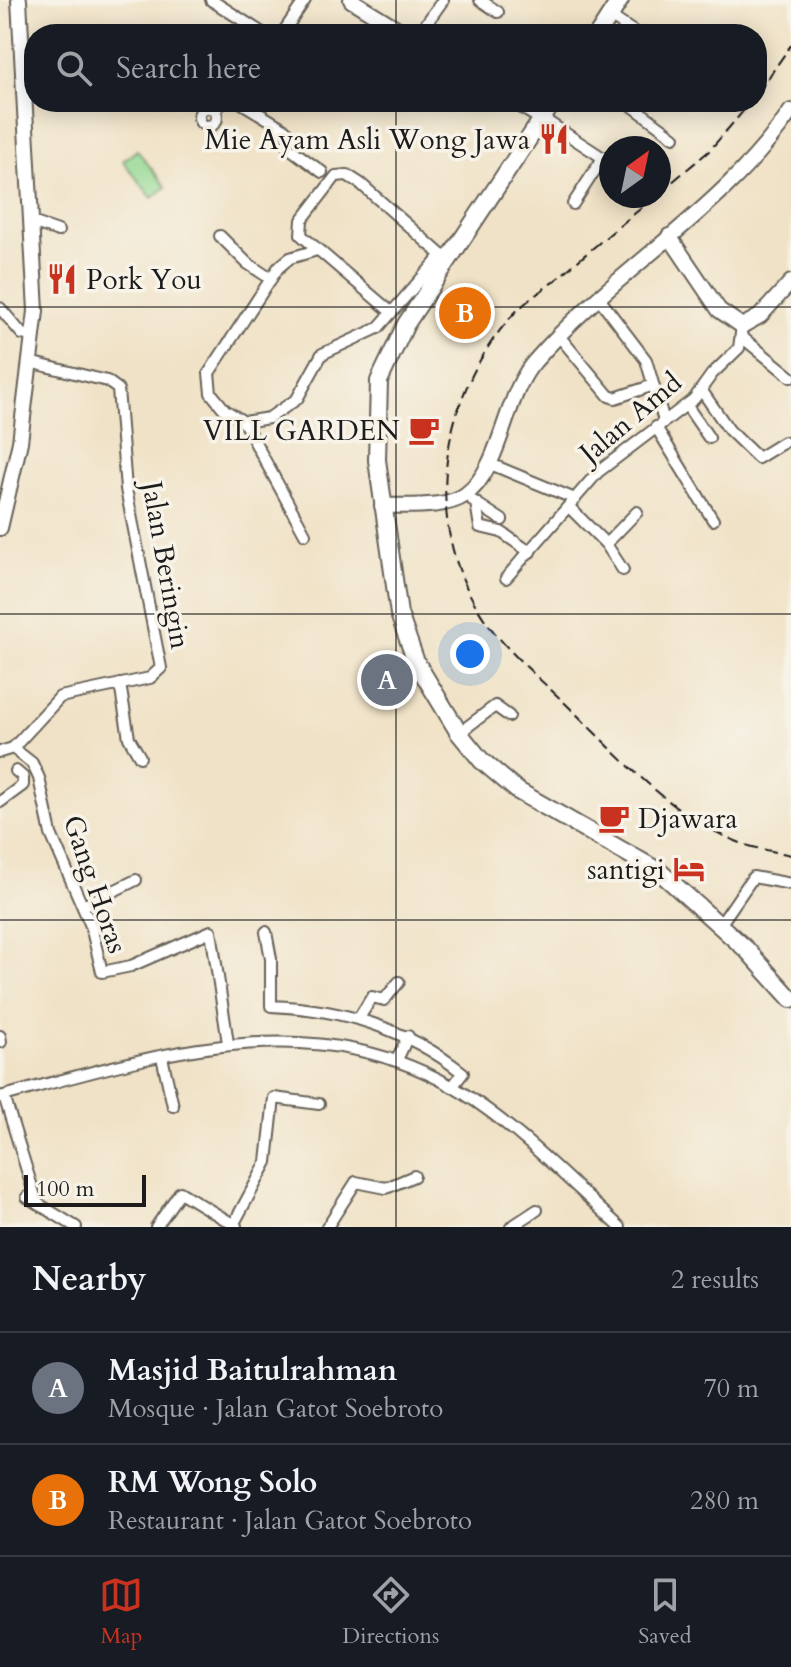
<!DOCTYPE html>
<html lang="en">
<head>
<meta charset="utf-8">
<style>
	:root { --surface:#171b24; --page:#242831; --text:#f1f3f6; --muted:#9ea1a6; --line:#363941; --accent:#c8321e }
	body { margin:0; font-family:Cardo,serif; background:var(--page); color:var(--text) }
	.compass { position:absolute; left:599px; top:136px; width:72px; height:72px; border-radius:50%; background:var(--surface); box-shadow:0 4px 20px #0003; rotate:33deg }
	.scale { position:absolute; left:24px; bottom:20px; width:122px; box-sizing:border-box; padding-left:8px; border:4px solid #1c1c1c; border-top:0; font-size:22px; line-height:28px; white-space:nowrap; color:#1c1c1c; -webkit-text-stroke:6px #f7f3e8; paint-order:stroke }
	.you { position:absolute; left:470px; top:654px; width:28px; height:28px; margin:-20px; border:6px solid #fff; border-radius:50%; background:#1a73e8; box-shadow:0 0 0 12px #1a73e833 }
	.badge { display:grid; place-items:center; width:52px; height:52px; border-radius:50%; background:var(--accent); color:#fff; font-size:26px; font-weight:700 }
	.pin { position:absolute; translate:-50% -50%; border:4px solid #fff; box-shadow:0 2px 8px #0006 }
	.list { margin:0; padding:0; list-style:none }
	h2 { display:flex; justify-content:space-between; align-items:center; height:104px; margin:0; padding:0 32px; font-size:34px }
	h2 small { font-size:26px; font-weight:400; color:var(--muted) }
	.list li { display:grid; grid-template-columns:52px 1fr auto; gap:24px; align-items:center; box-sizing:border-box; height:112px; padding:0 32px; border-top:2px solid var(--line) }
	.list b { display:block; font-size:30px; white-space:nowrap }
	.list p { margin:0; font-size:26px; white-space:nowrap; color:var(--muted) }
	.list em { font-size:26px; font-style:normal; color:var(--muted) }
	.icon { flex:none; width:44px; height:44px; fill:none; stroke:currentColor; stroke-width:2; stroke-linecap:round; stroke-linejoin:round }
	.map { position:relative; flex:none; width:791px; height:1227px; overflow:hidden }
	.search { position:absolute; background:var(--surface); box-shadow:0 4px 20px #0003; left:24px; right:24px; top:24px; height:88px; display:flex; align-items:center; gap:20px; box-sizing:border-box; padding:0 28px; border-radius:32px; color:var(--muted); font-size:30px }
	.sheet { height:328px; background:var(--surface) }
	nav { display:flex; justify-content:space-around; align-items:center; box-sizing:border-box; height:112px; border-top:2px solid var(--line); background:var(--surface); font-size:22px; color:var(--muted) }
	nav a { display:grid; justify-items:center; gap:4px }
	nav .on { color:var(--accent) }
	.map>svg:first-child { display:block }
	.green { fill:#93d993; stroke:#587a58; stroke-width:2 }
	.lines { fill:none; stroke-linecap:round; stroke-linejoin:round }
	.street-casing { stroke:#666158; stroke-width:14 }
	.secondary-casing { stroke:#666158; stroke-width:18 }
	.primary-casing { stroke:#666158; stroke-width:20 }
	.street { stroke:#fff; stroke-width:10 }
	.secondary { stroke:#fff; stroke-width:14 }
	.primary { stroke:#fff; stroke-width:16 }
	.rail { stroke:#1c1c1c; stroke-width:2; stroke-dasharray:12 6; stroke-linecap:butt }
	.grid { fill:none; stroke:#1c1c1c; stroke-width:2; stroke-opacity:0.55 }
	.labels { text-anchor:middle; stroke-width:7; stroke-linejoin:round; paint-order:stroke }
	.poi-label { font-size:28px; fill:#1c1c1c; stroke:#f7f3e8; text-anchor:end }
	.street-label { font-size:28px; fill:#1c1c1c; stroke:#f7f3e8 }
</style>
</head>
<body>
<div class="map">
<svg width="791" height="1227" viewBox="0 0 791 1227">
	<rect width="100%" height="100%" fill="#f7f3e8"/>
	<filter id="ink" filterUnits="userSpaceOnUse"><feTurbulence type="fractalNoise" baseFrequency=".0125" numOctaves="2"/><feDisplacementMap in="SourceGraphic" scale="16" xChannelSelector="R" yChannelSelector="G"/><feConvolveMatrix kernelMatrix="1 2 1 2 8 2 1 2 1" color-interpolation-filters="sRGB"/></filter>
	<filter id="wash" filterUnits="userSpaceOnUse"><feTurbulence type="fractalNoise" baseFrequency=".006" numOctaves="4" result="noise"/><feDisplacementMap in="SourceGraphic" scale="32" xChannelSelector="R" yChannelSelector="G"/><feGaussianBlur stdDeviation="1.8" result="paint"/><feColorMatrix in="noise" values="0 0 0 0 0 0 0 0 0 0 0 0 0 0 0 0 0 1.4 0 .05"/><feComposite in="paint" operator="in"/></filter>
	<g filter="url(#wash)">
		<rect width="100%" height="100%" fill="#f0e2c6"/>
		<!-- green -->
		<polygon class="green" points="137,150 166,187 152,198 123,161"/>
	</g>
	<g filter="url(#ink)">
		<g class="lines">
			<defs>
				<g id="street">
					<polyline points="211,0 264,34"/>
					<polyline points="480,0 498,12"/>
					<polyline points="610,16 637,34"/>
					<polyline points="282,34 305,0"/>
					<polyline points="419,34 443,0"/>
					<polyline points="240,102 283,128 288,133 288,147 322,172"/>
					<polyline points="627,102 674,137"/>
					<circle cx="208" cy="117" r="9"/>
					<polyline points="214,110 224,102"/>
					<polyline points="542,118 611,163"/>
					<polyline points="573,204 603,158"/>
					<polyline points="32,222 58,231"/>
					<polyline points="220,236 247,263 271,279"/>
					<polyline points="317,250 290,258 278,268 209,373 211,393 225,410 244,422 269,418 297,399 322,354 378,328 442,255"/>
					<polyline points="598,297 646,360 664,421"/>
					<polyline points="0,308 22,334 32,336"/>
					<polyline points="391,312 301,235 302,220 336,176 347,175 361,184 446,259"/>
					<polyline points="559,336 609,396 615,398 651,386"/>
					<polyline points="743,338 791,377"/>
					<polyline points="702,391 729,430 758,458 784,442"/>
					<polyline points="687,406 709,438"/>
					<polyline points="244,422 305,534"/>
					<polyline points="656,427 713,520"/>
					<polyline points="488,463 575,499"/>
					<polyline points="473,501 502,520"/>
					<polyline points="476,503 480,527 501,532 530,552"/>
					<polyline points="569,507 606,544 637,512"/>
					<polyline points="606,544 623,570"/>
					<polyline points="506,578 598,472 694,399 712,374 739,348 742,326"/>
					<polyline points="120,684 129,738 140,757"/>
					<polyline points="459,733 495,706 509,716"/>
					<polyline points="13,748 32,763 39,778 51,834 91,926 102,972 131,966 211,931 228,1043"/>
					<polyline points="0,752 13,748 60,697 150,678 161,668 126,489 118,389 107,381 29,362"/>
					<polyline points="0,802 23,785 23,777 16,771"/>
					<polyline points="83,906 136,880"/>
					<polyline points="720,925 753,877 791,884"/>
					<path d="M266,932L271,959V1006C343,1009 406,1028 463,1073L452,1087"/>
					<polyline points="359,1018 372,997 384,1000 399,982"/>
					<polyline points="0,1036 1,1042"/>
					<polyline points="162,1057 173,1106"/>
					<polyline points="397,1060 408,1036"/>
					<polyline points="4,1096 37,1203"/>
					<path d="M0,1097C154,1055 317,1001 463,1093C520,1129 570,1182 620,1227"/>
					<polyline points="27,1197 76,1227"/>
					<polyline points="156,1227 180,1192 236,1226"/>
					<polyline points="232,1227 267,1162 274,1098 319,1104"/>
					<polyline points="327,1227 356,1182 386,1188 414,1176"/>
					<polyline points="511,1227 537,1210"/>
				</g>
				<g id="secondary">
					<polyline points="351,0 406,34"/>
					<polyline points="516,102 542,118"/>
					<polyline points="669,236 719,310 742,326 760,316 791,282"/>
					<path d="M382,506C406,505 445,509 465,495C502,469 504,395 535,361C613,271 723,211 791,111"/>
					<polyline points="0,528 20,442 36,311 19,0"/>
				</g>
				<g id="primary">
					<polyline points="598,34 620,0"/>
					<polyline points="553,102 406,324 379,381 377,460 399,614 416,662 459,733 481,760 518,791 660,872 747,950 791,999"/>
				</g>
			</defs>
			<!-- street casing -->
			<use href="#street" class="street-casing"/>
			<!-- secondary casing -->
			<use href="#secondary" class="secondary-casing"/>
			<!-- primary casing -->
			<use href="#primary" class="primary-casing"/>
			<!-- street -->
			<use href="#street" class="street"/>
			<!-- secondary -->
			<use href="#secondary" class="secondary"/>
			<!-- primary -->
			<use href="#primary" class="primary"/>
			<!-- rail -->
			<g class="rail">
				<polyline points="757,94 791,45"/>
				<polyline points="659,193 709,151 751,102"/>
				<path d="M656,196C623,223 590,250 558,278C543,290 524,302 511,317C441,396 422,517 478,609C501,648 541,679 573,711C622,759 672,816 738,842C754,849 774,851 791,855"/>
			</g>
		</g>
	</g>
	<!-- grid -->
	<path class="grid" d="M396,0V34M396,102V1227M0,307H791M0,614H791M0,920H791"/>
	<!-- icons -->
	<defs>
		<symbol id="restaurant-bare" viewBox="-9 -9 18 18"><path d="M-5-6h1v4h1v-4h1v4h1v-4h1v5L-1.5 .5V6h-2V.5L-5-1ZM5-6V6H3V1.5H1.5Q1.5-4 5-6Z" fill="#c8321e" stroke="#f7f3e8" stroke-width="2.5" paint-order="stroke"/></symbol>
		<symbol id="cafe-bare" viewBox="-9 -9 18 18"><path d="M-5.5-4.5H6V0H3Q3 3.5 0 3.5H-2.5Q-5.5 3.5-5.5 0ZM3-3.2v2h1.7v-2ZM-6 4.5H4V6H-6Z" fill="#c8321e" stroke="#f7f3e8" stroke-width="2.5" paint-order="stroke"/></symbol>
		<symbol id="hotel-bare" viewBox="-9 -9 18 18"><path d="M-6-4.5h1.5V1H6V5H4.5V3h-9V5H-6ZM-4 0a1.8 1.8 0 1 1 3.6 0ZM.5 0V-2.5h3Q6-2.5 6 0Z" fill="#c8321e" stroke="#f7f3e8" stroke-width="2.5" paint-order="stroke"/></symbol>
	</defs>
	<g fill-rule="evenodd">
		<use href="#restaurant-bare" x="532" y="117" width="44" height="44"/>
		<use href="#restaurant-bare" x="40" y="257" width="44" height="44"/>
		<use href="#cafe-bare" x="402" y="408" width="44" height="44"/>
		<use href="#cafe-bare" x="592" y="796" width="44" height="44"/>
		<use href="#hotel-bare" x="667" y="847" width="44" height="44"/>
	</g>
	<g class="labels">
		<!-- poi labels -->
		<g class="poi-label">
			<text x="530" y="149">Mie Ayam Asli Wong Jawa</text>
			<text x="86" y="289" text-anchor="start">Pork You</text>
			<text x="400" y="440">VILL GARDEN</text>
			<text x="638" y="828" text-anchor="start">Djawara</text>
			<text x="665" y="879">santigi</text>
		</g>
		<!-- street labels -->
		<g class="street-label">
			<text transform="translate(630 417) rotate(-40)" y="10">Jalan Amd</text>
			<text transform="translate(167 565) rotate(80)" y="10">Jalan Beringin</text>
			<text transform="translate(96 884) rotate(71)" y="10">Gang Horas</text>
		</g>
	</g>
</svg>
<svg class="compass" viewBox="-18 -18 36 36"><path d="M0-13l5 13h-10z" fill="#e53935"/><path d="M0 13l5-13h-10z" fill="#9ea1a6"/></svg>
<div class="scale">100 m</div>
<div class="you"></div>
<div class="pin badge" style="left:387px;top:680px;background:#6b7280">A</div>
<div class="pin badge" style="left:465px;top:313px;background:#e8710a">B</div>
<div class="search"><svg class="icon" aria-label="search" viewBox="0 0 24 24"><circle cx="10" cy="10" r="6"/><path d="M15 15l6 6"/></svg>Search here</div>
</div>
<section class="sheet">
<h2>Nearby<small>2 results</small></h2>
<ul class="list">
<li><span class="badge" style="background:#6b7280">A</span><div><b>Masjid Baitulrahman</b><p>Mosque · Jalan Gatot Soebroto</p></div><em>70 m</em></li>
<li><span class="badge" style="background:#e8710a">B</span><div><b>RM Wong Solo</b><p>Restaurant · Jalan Gatot Soebroto</p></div><em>280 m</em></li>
</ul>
</section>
<nav>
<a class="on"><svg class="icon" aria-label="map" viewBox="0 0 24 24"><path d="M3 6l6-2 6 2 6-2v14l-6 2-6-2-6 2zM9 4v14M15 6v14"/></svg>Map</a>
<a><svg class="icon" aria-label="directions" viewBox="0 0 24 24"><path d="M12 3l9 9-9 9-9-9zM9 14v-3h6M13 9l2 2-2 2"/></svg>Directions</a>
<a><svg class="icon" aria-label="saved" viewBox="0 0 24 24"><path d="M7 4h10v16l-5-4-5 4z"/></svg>Saved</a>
</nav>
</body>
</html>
